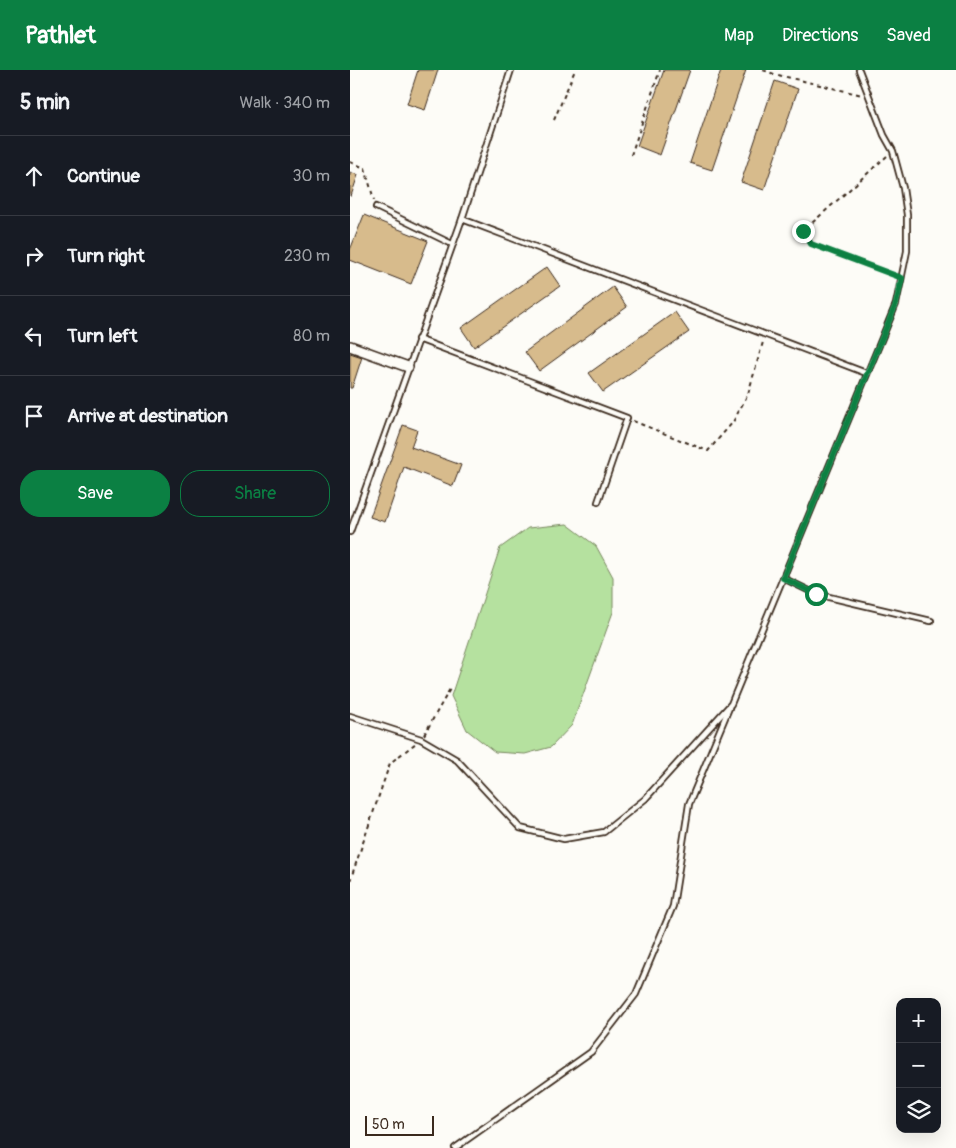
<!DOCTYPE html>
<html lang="en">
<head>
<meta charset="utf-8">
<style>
	:root { --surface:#171b24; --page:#20242c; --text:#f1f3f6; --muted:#9ea1a6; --line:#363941; --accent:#0b8043 }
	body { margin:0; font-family:Pangolin,sans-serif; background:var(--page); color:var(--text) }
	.controls { position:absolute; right:15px; bottom:15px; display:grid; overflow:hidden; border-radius:10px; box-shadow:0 5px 20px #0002 }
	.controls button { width:45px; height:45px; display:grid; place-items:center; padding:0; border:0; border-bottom:1px solid var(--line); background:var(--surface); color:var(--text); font:25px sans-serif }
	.scale { position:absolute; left:15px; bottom:12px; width:69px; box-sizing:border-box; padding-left:5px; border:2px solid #3b2a1e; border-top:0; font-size:14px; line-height:18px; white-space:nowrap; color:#3b2a1e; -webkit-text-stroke:4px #fdfcf7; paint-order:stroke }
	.stop { position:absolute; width:15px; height:15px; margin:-11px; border:4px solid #0b8043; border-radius:50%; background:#fff }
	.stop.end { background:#0b8043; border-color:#fff; box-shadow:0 1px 5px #0008 }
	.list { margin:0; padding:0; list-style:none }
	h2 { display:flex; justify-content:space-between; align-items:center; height:65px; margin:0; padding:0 20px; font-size:21px }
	h2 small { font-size:16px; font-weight:400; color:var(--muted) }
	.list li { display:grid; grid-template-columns:32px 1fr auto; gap:15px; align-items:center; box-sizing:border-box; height:80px; padding:0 20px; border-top:1px solid var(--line) }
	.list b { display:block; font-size:19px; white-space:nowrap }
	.list em { font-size:16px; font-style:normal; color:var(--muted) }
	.actions { display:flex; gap:10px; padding:15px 20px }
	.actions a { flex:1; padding:11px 0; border:1px solid var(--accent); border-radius:20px; text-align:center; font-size:18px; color:var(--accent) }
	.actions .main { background:var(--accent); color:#fff }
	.icon { flex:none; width:28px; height:28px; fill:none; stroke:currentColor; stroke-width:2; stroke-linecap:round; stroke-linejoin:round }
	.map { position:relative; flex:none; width:606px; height:1078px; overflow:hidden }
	header { display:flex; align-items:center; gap:30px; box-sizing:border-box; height:70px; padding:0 25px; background:var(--accent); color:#fff }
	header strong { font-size:24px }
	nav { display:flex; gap:28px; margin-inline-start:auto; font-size:18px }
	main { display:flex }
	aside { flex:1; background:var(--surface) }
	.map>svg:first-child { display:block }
	.green { fill:#b5e19f; stroke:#78865e }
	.building { fill:#d7bb8c; stroke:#3b2a1e }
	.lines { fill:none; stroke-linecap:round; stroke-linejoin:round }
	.lane-casing { stroke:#3b2a1e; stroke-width:8 }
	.street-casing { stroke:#3b2a1e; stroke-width:12 }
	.path { stroke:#3b2a1e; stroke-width:2; stroke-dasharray:4 4; stroke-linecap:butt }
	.lane { stroke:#fdfcf7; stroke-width:4.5 }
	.street { stroke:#fdfcf7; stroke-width:9 }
	.route { stroke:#0b8043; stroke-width:6 }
</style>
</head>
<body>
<header>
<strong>Pathlet</strong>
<nav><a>Map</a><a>Directions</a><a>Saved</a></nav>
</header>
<main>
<aside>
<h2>5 min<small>Walk · 340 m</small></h2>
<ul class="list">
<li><svg class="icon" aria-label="ahead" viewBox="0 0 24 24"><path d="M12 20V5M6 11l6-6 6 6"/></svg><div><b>Continue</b></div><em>30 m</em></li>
<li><svg class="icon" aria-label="right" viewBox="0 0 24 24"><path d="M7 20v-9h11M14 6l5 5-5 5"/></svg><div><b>Turn right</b></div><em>230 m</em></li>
<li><svg class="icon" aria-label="left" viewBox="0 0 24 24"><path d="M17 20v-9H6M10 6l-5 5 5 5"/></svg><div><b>Turn left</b></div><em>80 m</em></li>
<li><svg class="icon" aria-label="arrive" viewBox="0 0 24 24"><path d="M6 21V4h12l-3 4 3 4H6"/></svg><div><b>Arrive at destination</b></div></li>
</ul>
<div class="actions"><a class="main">Save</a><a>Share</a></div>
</aside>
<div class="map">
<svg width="606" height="1078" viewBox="0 0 606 1078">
	<rect width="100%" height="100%" fill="#fdfcf7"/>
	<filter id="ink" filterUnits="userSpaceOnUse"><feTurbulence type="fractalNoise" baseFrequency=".02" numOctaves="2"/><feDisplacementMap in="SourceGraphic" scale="10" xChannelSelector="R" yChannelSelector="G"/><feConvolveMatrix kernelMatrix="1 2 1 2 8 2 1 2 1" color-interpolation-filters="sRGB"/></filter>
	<g filter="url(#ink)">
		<!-- green -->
		<polygon class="green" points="217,454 246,476 263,507 263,542 222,655 201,677 175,684 145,682 117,660 101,626 150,478 178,458"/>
		<!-- building -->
		<g class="building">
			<polygon points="68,0 88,0 75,40 57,34"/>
			<polygon points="314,0 340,0 310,85 287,76"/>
			<polygon points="371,0 396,0 362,100 340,93"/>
			<polygon points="425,11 448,19 414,120 391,112"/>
			<polygon points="0,102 8,105 1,126 0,126"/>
			<polygon points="14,145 78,171 61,214 0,190 0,180"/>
			<polygon points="197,197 210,216 124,277 111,258"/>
			<polygon points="263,217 277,237 189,301 175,282"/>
			<polygon points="325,242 339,262 253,322 239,303"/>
			<polygon points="0,283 12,287 2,318 0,318"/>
			<polygon points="53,355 67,360 61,377 111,395 103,416 54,397 35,452 20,447"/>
		</g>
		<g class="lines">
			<defs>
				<g id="lane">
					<polyline points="26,137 102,174"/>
					<polyline points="112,149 516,303"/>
					<polyline points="68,269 277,348 248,432"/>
					<polyline points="0,462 112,149 161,0"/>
					<polyline points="433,508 466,524 581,551"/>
					<polyline points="0,646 71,669 107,690 170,758 214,769 254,762 295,729 381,634 546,234 557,181 557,145 553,118 543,81 534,65 509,0"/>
					<polyline points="105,1078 241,982 286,924 323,836 339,734 379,638"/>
				</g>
				<polyline id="street" points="0,276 58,297"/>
			</defs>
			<!-- lane casing -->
			<use href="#lane" class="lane-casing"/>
			<!-- street casing -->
			<use href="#street" class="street-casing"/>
			<!-- path -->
			<g class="path">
				<polyline points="413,0 424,4 512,25"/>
				<polyline points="204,50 225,0"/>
				<polyline points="281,85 310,0"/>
				<polyline points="537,86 453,161 461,174 544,205"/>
				<polyline points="0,92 15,98 24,130"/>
				<polyline points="283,351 358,381 383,352 398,324 413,272"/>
				<polyline points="74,665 101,617"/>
				<polyline points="0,811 40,693 66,673"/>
			</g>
			<!-- lane -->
			<use href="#lane" class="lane"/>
			<!-- street -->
			<use href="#street" class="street"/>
		</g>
	</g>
	<g class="lines" filter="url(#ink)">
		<!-- route -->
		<polyline class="route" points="453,161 461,174 552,208 546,234 433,508 466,524"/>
	</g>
</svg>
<div class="controls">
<button>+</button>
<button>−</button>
<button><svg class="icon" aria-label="layers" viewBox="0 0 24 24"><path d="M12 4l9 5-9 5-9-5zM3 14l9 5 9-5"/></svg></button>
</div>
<div class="scale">50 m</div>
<div class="stop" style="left:466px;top:524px"></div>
<div class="stop end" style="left:453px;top:161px"></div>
</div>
</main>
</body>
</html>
